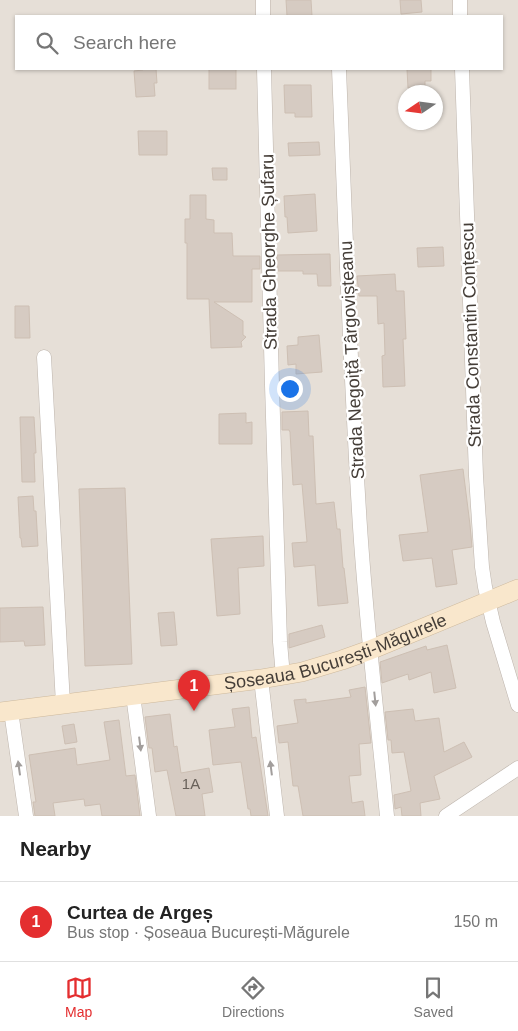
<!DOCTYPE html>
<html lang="en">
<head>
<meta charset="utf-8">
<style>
	:root { --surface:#fff; --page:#f6f6f6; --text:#222; --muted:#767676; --line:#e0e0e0; --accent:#e42e2f }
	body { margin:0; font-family:Arial,sans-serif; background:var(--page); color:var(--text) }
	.compass { position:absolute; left:398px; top:85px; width:45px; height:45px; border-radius:50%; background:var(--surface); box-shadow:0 1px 4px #0004; rotate:257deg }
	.you { position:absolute; left:289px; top:388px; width:18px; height:18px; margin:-12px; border:4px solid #fff; border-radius:50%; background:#1a73e8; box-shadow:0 0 0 8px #1a73e833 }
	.badge { display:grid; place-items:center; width:32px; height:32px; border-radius:50%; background:var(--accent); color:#fff; font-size:16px; font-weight:700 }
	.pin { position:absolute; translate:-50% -41px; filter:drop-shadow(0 1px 2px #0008) }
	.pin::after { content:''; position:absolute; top:26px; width:18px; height:15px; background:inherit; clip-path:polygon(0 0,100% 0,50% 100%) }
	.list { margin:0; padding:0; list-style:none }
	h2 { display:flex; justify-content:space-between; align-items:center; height:65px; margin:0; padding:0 20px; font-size:21px }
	h2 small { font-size:16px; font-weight:400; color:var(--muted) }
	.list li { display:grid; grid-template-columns:32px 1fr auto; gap:15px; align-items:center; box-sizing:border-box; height:80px; padding:0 20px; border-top:1px solid var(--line) }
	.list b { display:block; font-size:19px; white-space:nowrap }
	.list p { margin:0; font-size:16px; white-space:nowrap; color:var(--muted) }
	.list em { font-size:16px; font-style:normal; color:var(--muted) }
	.icon { flex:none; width:28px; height:28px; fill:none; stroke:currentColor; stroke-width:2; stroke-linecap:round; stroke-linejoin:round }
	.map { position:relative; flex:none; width:518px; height:816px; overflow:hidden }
	.search { position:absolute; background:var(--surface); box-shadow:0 1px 4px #0004; left:15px; right:15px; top:15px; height:55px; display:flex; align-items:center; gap:12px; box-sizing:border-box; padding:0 18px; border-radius:0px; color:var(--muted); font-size:19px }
	.sheet { height:145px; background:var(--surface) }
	nav { display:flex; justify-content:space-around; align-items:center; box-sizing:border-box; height:70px; border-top:1px solid var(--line); background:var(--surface); font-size:14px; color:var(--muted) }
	nav a { display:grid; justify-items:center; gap:2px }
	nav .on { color:var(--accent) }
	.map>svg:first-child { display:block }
	.residential { fill:#e6dfd7; fill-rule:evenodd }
	.building { fill:#d6cbc2; stroke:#cdbfb3 }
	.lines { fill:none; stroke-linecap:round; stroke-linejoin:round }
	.minor-casing { stroke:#bdb4ac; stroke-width:15 }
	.secondary-casing { stroke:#cdb99d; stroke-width:20 }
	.minor { stroke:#fff; stroke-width:14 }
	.secondary { stroke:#f9e7cc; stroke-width:19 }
	.oneway { fill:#a29e9c }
	.labels { text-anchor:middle; stroke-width:4.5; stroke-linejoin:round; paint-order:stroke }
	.number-label { font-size:15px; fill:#69615a }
	.street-label { font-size:18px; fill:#453e38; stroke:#fff }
</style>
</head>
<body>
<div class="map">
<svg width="518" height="816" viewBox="0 0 518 816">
	<rect width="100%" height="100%" fill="#f2eee9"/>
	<!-- residential -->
	<path class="residential" d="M0,0H518V816H0ZM16,16H502V69H16ZM406,92H436V122H406Z"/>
	<!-- building -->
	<g class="building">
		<polygon points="286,0 311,0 312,16 287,16"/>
		<polygon points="400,0 421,0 422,12 401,14"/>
		<polygon points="143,69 156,69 157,83 154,83 155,96 136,97 134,71 143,70"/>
		<rect x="209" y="69" width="27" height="20"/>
		<polygon points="407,69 431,69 431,81 425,81 425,87 408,88"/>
		<polygon points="284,85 311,85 312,117 295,117 295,113 285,113"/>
		<polygon points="138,131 167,131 167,155 139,155"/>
		<polygon points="319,142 320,155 289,156 288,143"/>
		<polygon points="212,168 227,168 227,180 213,180"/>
		<polygon points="315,194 317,231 288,233 287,217 285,217 284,196"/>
		<polygon points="190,195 206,195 206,219 214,220 214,233 232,233 233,256 260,256 260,269 252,269 252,302 214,302 243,321 243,335 246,337 241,342 242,347 211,348 209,299 187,299 187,243 185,243 185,219 190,219"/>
		<polygon points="443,247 444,266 418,267 417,248"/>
		<polygon points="330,254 331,286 318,286 317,274 303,274 303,271 278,271 277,255"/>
		<polygon points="395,274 396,291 404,291 406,339 403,339 405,386 383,387 382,356 385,355 384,323 378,324 377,296 359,296 357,276"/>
		<polygon points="15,306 29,306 30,338 15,338"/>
		<polygon points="319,335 322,372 296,374 296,364 288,365 287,346 298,345 298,337"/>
		<polygon points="308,411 309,436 313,436 316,504 334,502 337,529 340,529 343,568 344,568 348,603 318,606 315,565 294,567 292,543 307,542 302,484 293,485 290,432 289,430 282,430 282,412"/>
		<polygon points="246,413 246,423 252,422 252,444 219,444 219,414"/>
		<polygon points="20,417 34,417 36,453 34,453 35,482 22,482"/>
		<polygon points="463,469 470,525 472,547 452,550 457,584 436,587 432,558 403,561 399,535 428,532 420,475"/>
		<polygon points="125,488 132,664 85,666 79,489"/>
		<polygon points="33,496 34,511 36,511 38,546 22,547 21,538 20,538 18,497"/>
		<polygon points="263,536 264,566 238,568 240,614 217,616 211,539"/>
		<polygon points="43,607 45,645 25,646 24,641 0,642 0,608"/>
		<polygon points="174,612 177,645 161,646 158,613"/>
		<polygon points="322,625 325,637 289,648 289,634"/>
		<polygon points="447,645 456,688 434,693 431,672 409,680 408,674 382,683 380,662 426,646 427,650"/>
		<polygon points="365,687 371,743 359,744 361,775 349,776 352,803 363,801 365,816 303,816 298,786 293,786 288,742 279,743 277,726 298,723 294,700 306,699 306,703 351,697 349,690"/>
		<polygon points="249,707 252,738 256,737 268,816 251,816 250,809 248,809 241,762 213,765 209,730 235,727 232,709"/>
		<polygon points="413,709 415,721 439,718 444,752 464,742 472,757 434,776 440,799 420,803 421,816 402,816 401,807 395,809 394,795 411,791 404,752 392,753 391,740 388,740 385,712"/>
		<polygon points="170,714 174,747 177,746 181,773 209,768 213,792 202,794 205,816 176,816 167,770 155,772 152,748 149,748 145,717"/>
		<polygon points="119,720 126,776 135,775 140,816 102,816 100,804 85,806 84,799 53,803 55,816 35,816 33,802 36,802 29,755 75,748 77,765 110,760 104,722"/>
		<polygon points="74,724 77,742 65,744 62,726"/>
	</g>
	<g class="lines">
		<defs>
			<g id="minor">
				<polyline points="263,0 263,16"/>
				<polyline points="460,0 460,16"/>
				<polyline points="264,69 272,385 280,642 283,676"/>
				<path d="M339,69C345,216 350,364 359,511C365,613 377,714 387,816"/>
				<polyline points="462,69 476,476 482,567 485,587 493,622 518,705"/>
				<polyline points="44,357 63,704"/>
				<polyline points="261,679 277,816"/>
				<polyline points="133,695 149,816"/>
				<polyline points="11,711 26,816"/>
				<polyline points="446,816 518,768"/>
			</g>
			<g id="secondary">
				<path id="s1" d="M0,712L261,679L302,672L342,660L370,650L518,589"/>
			</g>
		</defs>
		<!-- minor casing -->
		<use href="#minor" class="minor-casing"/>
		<!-- secondary casing -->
		<use href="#secondary" class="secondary-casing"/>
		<!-- minor -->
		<use href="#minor" class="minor"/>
		<!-- secondary -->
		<use href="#secondary" class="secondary"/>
	</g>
	<!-- one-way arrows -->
	<defs><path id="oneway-solid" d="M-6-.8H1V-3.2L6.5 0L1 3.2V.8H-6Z" transform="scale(1.25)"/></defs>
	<g class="oneway">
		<use href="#oneway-solid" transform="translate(375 699) rotate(84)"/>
		<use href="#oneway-solid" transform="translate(140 744) rotate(83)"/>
		<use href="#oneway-solid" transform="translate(19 768) rotate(-98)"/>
		<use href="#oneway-solid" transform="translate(271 768) rotate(-97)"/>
	</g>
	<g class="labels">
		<!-- number labels -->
		<g class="number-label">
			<text x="191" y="789">1A</text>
		</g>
		<!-- street labels -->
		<g class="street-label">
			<text transform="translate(269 252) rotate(-91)" y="6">Strada Gheorghe Șufaru</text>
			<text transform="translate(471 335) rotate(-92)" y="6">Strada Constantin Conțescu</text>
			<text transform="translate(352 360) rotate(-93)" y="6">Strada Negoiță Târgovișteanu</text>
			<text dy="6" stroke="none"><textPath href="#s1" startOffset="342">Șoseaua București-Măgurele</textPath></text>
		</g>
	</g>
</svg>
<svg class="compass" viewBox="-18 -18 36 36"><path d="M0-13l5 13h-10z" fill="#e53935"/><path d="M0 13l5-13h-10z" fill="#767676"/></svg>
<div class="you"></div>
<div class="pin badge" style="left:194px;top:711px">1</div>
<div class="search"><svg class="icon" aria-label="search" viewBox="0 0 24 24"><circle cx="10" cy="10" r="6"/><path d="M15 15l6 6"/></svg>Search here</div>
</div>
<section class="sheet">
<h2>Nearby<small></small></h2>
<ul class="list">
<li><span class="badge">1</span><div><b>Curtea de Argeș</b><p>Bus stop · Șoseaua București-Măgurele</p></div><em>150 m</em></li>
</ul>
</section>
<nav>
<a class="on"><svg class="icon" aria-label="map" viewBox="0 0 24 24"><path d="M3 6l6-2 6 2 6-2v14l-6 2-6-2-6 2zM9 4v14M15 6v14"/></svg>Map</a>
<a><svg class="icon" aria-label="directions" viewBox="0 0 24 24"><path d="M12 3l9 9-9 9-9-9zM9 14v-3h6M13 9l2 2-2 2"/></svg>Directions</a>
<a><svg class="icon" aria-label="saved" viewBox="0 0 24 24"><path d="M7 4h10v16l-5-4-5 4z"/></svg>Saved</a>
</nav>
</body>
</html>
